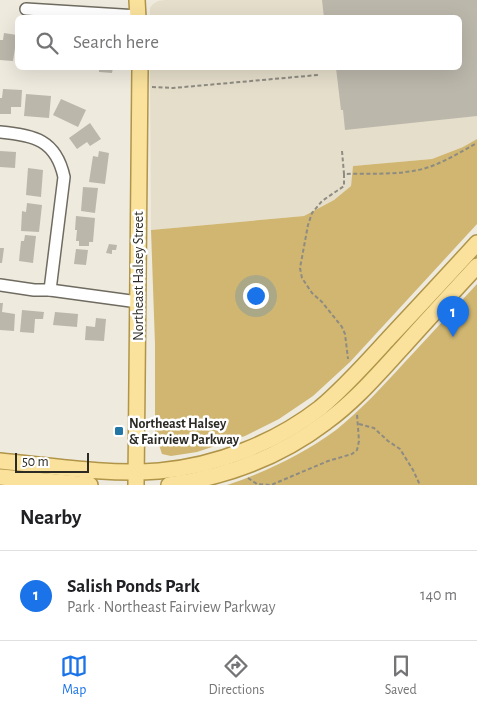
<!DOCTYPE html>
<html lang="en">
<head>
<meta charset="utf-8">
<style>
	:root { --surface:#fff; --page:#f2f2f2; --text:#202124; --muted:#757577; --line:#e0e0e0; --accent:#1a73e8 }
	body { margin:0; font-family:"Alegreya Sans",sans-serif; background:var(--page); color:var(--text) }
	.scale { position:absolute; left:15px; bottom:12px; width:74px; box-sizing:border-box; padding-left:5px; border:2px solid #2b2a25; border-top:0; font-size:14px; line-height:18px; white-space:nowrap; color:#2b2a25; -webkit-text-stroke:4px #fff; paint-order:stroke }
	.you { position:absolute; left:255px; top:295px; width:18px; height:18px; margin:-12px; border:4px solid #fff; border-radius:50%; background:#1a73e8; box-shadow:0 0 0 8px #1a73e833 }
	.badge { display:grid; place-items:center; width:32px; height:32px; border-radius:50%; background:var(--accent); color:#fff; font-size:16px; font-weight:700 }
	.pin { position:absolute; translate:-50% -41px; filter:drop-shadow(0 1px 2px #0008) }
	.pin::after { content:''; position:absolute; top:26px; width:18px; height:15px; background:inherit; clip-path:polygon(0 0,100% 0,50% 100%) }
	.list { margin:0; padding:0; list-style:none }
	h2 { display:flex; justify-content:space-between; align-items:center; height:65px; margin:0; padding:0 20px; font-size:21px }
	h2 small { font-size:16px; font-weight:400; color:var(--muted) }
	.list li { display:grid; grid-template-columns:32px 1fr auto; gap:15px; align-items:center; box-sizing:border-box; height:90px; padding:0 20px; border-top:1px solid var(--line) }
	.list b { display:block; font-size:19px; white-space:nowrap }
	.list p { margin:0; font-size:16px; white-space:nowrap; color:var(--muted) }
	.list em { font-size:16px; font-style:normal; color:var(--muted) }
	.icon { flex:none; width:28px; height:28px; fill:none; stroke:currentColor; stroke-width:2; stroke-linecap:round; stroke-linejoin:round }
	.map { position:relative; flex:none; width:477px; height:485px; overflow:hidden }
	.search { position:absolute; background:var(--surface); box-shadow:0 5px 20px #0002; left:15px; right:15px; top:15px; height:55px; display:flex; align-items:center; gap:12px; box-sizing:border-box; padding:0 18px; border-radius:8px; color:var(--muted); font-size:19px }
	.sheet { height:155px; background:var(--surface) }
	nav { display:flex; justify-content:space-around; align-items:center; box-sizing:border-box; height:70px; border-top:1px solid var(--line); background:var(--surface); font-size:14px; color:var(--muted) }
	nav a { display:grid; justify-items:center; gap:2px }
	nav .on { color:var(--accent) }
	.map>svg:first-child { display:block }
	.built { fill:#e5decb }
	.green { fill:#d0b671 }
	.building { fill:#bbb7ab }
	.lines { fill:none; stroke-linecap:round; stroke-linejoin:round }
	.minor-casing { stroke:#6f6b60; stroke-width:14 }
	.major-casing { stroke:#b09548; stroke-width:18 }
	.path { stroke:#8e8b82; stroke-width:2; stroke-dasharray:4 2.5; stroke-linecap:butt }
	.minor { stroke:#fff; stroke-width:11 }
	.major { stroke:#fae29d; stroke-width:15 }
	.poi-dot { fill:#2176a6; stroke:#fff; stroke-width:2 }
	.labels { text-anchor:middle; stroke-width:5; stroke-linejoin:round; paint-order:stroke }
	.street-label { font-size:14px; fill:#2b2a25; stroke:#fff }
	.poi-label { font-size:14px; font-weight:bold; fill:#2b2a25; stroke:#fff; text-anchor:start }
</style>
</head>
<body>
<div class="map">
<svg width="477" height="485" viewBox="0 0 477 485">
	<rect width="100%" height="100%" fill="#efeade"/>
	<!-- built -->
	<polygon class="built" points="165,0 477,0 477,139 463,147 432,159 353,166 351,186 334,200 304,216 151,230 150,68 460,68 460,18 150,18 150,8 153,4 158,1"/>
	<!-- green -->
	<g class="green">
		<polygon points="477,139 477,224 350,362 313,396 279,419 245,436 197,452 171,456 162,454 155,433 155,344 151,230 304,216 334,200 351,186 353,166 432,159 463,147"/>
		<path d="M477,284V485H227C266,472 303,454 336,430C361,410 383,386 404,363C429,336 453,310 477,284Z"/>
	</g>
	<!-- building -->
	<g class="building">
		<polygon points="322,0 477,0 477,116 345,130 343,110 341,110 336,68 460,68 460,18 324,18"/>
		<polygon points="4,33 17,35 13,61 0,60 0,40 3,40"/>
		<polygon points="99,68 113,68 112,73 99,72"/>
		<polygon points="3,89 22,90 21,107 11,107 11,114 0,114 0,98 2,98"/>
		<polygon points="26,94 51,96 49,118 24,116"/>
		<polygon points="61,99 86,110 78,127 53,115"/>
		<polygon points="90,123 101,139 90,146 87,142 77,149 69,138"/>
		<polygon points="0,151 16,152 15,168 0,167"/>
		<polygon points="99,151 109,153 105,184 89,182 93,156 98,157"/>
		<polygon points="28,168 43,170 41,197 26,195"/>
		<polygon points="83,187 98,188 95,213 81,211"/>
		<polygon points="27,203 42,205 39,232 21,231 22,211 26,212"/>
		<polygon points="76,216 95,218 93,242 89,242 89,246 79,246 79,241 76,241 77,230 75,230"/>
		<polygon points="25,235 36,236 33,263 19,261 21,241 24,241"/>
		<polygon points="109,244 117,245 116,250 112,250 112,254 106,253"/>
		<polygon points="0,248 4,248 2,263 0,263"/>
		<polygon points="76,249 88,250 86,265 74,264"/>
		<polygon points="0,303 3,303 2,312 15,314 14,331 0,330"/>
		<polygon points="22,310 44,312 43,319 35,319 34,333 20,332"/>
		<polygon points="55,312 78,314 77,327 53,325"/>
		<polygon points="96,318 106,319 104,341 85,340 86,326 95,327"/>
	</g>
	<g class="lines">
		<defs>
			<g id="minor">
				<polyline points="26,9 138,16"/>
				<path d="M0,132C34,135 56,140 64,177L50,290"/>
				<polyline points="0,285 34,290 50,290 138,302"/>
			</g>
			<g id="major">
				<polyline points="137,0 138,18"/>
				<path d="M0,461C52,466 107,475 159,471C216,466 275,443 320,408C345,387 367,362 389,338C419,306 448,275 477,243"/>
				<polyline points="0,477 90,485"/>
				<polyline points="136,485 140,68"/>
				<path d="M169,485C226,477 280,457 326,422C355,401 378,374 402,348C427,320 452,293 477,266"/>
			</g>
		</defs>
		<!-- minor casing -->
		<use href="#minor" class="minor-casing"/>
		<!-- major casing -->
		<use href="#major" class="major-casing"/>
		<!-- path -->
		<g class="path">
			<polyline points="152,87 173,88 318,75"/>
			<path d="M342,151L344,174C372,173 406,176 432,166C448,160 462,151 477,143"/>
			<polyline points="344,174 344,186 322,201 312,213 308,225 300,268 302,278 312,293 322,302 342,327 345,334 348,359"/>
			<polyline points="359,424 374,428 388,441 400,449 413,470 420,485"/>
			<polyline points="248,478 257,484 271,485 328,461 352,454 357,450 359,441 357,414"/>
		</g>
		<!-- minor -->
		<use href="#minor" class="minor"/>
		<!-- major -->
		<use href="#major" class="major"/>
	</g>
	<!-- markers -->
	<rect class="poi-dot" x="114" y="426" width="10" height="10" rx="2.5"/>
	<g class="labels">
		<!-- street labels -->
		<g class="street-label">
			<text transform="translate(138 276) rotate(-90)" y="5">Northeast Halsey Street</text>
		</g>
		<!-- poi labels -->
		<g class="poi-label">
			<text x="129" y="428">Northeast Halsey<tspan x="129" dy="16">&amp; Fairview Parkway</tspan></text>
		</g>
	</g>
</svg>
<div class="scale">50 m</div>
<div class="you"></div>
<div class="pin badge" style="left:453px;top:337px">1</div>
<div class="search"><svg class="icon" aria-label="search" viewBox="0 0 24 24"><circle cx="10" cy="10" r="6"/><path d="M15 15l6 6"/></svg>Search here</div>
</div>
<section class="sheet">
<h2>Nearby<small></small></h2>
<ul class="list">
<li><span class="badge">1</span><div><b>Salish Ponds Park</b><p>Park · Northeast Fairview Parkway</p></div><em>140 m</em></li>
</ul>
</section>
<nav>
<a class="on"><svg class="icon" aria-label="map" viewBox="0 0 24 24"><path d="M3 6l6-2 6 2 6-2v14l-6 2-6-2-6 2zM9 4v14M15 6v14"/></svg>Map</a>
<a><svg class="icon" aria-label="directions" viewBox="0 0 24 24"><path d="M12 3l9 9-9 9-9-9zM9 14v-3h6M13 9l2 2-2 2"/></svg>Directions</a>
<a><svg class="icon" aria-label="saved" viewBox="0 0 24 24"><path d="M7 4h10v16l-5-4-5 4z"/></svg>Saved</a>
</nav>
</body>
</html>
